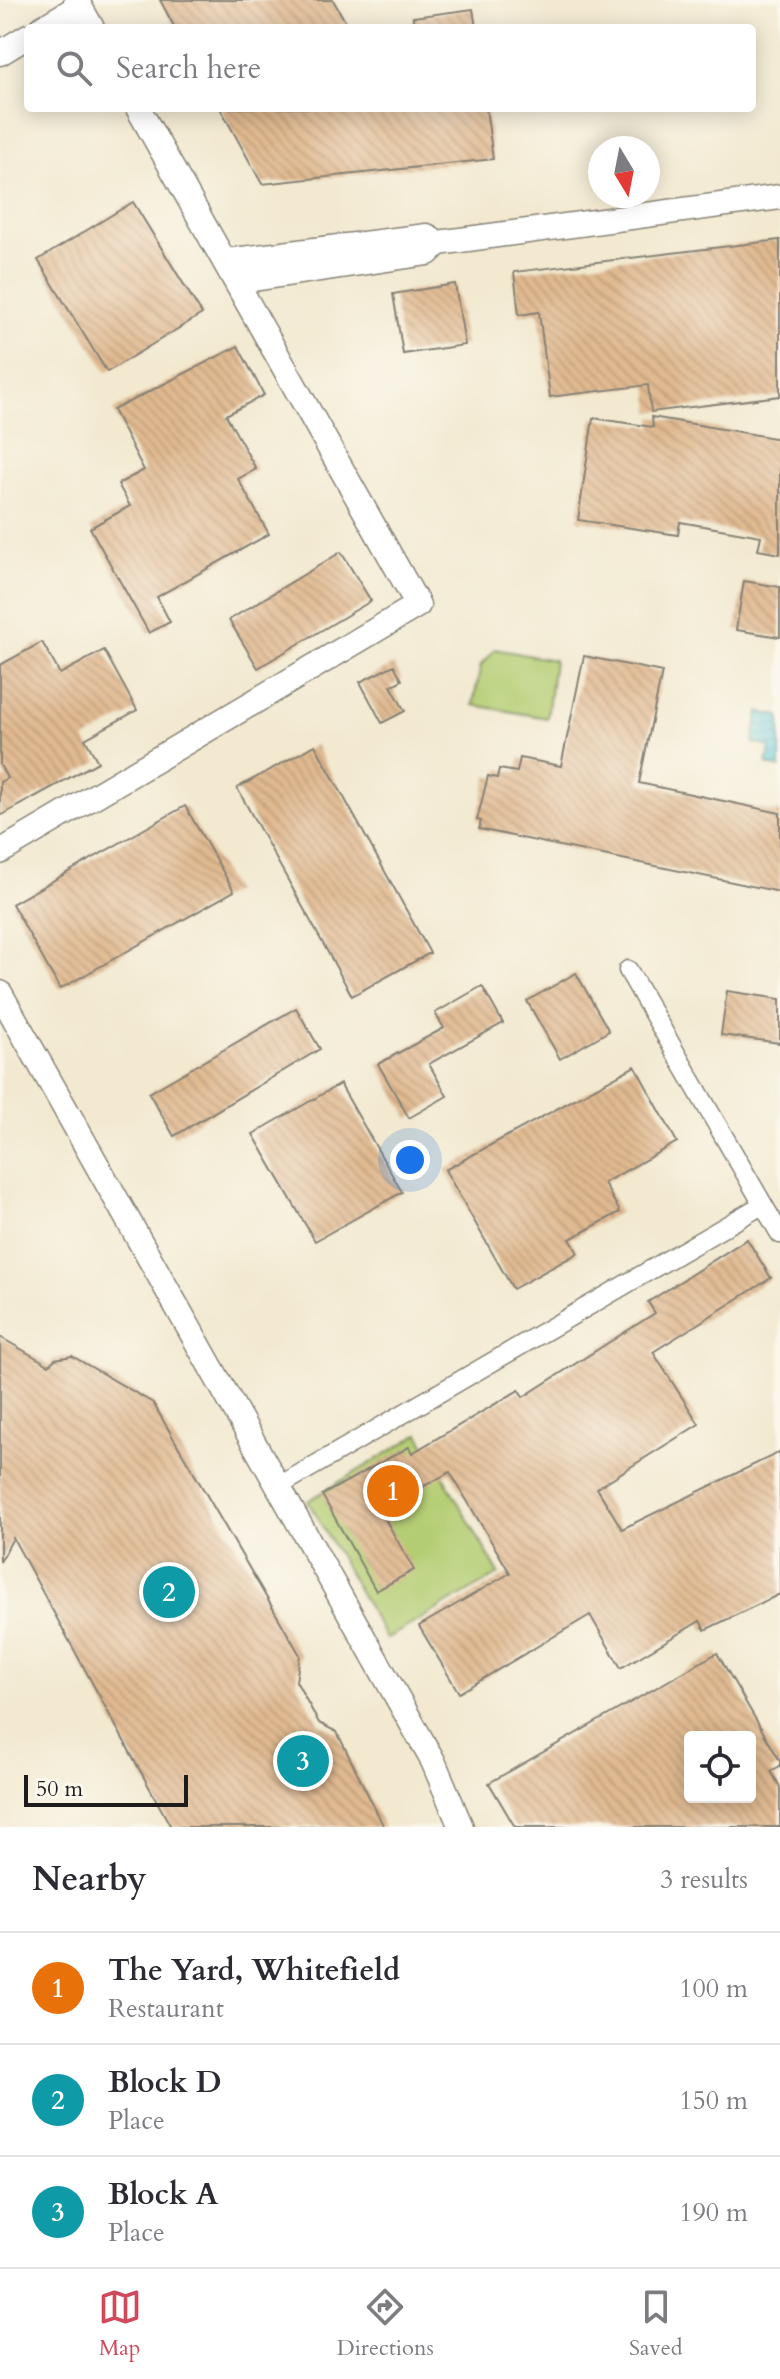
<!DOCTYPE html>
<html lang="en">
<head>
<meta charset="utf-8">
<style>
	:root { --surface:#fff; --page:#f7f7f7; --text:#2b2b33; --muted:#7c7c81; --line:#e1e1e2; --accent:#d1495b }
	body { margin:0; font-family:Cardo,serif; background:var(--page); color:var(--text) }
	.controls { position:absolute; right:24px; bottom:24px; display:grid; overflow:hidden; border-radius:8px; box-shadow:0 4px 20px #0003 }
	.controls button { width:72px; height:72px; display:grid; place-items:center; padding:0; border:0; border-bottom:2px solid var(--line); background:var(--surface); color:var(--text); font:40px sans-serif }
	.compass { position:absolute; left:588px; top:136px; width:72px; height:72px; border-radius:50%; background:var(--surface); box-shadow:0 4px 20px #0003; rotate:170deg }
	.scale { position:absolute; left:24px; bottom:20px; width:164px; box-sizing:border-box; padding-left:8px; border:4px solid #1c1c1c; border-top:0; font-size:22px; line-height:28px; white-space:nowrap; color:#1c1c1c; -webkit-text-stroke:6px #fbf7ec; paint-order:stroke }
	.you { position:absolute; left:410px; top:1160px; width:28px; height:28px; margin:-20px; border:6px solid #fff; border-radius:50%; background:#1a73e8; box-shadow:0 0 0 12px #1a73e833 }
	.badge { display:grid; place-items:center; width:52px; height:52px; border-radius:50%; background:var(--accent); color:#fff; font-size:26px; font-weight:700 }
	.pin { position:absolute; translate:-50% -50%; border:4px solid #fff; box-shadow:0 2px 8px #0006 }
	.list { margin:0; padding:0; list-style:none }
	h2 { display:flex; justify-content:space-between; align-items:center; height:104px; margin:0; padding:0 32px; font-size:34px }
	h2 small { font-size:26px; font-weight:400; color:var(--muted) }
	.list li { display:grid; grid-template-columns:52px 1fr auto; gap:24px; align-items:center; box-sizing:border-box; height:112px; padding:0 32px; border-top:2px solid var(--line) }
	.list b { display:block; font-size:30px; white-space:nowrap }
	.list p { margin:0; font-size:26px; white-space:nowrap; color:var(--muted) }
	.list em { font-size:26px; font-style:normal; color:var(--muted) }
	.icon { flex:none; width:44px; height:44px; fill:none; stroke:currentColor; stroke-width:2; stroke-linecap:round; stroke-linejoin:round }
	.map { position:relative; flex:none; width:780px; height:1827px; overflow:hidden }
	.search { position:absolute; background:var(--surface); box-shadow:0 4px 20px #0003; left:24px; right:24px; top:24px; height:88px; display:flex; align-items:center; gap:20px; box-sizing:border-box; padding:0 28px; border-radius:8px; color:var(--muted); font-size:30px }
	.sheet { height:440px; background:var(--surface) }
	nav { display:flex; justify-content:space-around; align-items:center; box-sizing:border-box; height:112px; border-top:2px solid var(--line); background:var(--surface); font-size:22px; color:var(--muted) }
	nav a { display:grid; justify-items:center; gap:4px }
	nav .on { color:var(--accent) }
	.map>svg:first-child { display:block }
	.green { fill:#b3cd72; stroke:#687447; stroke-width:2 }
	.water { fill:url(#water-rules); stroke:#3b7178; stroke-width:2 }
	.building { fill:url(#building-back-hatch); fill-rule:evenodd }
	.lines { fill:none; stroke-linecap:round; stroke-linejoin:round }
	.minor-casing { stroke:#878276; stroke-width:21 }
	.tertiary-casing { stroke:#878276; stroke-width:27 }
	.minor { stroke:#fff; stroke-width:18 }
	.tertiary { stroke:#fff; stroke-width:24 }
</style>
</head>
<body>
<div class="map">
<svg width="780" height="1827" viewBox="0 0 780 1827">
	<defs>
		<pattern id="water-rules" width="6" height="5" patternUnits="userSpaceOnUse" patternTransform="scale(2)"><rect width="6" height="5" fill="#5ac6d3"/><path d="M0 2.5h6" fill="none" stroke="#4eaab5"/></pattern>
		<pattern id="building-back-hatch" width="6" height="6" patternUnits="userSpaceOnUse" patternTransform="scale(2)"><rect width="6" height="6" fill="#e0b990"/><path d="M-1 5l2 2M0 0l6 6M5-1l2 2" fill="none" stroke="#c09e7c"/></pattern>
	</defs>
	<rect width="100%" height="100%" fill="#fbf7ec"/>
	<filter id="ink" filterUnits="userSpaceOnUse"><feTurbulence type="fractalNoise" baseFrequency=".0125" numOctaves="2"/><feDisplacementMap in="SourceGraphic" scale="16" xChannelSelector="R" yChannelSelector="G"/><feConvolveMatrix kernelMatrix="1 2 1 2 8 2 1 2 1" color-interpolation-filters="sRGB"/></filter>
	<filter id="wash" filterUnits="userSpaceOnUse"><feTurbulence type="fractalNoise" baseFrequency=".006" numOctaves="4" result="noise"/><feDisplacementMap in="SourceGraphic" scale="32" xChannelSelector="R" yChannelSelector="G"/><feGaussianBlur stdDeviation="1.8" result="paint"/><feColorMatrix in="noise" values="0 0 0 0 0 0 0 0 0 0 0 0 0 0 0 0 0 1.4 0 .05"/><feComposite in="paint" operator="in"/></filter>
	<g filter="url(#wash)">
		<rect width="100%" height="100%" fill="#f2e9d0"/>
		<!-- green -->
		<g class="green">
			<polygon points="495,649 554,660 547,718 473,705 481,665"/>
			<polygon points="419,1434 499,1574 386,1639 308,1501"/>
		</g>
		<!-- water -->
		<polygon class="water" points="759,712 780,716 780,768 767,765 770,747 753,743"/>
		<g id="blocks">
			<!-- building -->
			<g class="building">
				<polygon points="160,0 333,0 349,28 175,28"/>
				<polygon points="473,9 476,28 414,28 413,17"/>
				<polygon points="220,108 486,108 493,159 262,184"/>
				<polygon points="133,202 202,314 107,372 38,260"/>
				<polygon points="780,240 780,396 651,412 648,385 550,397 539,312 519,315 514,272"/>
				<polygon points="455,284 465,345 403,354 393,294"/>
				<polygon points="238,346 264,395 226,415 256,469 238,479 269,534 157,597 170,622 149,633 90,528 130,506 118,484 144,470 113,410"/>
				<polygon points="652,417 780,439 780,554 758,550 761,536 680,522 678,535 578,520 593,418 653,427"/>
				<polygon points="341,552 371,601 258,668 229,620"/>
				<polygon points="744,581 780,587 780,637 736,630"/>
				<polygon points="42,642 60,674 104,650 137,710 85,739 98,762 0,816 0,782 7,778 0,765 0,665"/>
				<polygon points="584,656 662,672 639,783 780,813 780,892 479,829 481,821 477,820 488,776 497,778 499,769 517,772 520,758 561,766"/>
				<polygon points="394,665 402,680 391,686 405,711 382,723 360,682"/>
				<polygon points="315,745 430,953 352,996 237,788"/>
				<polygon points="185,806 234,891 60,989 12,904"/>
				<polygon points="576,973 609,1031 560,1059 527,1001"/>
				<polygon points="482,986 503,1023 429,1064 447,1096 409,1118 378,1064 444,1028 435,1013"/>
				<polygon points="727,991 780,999 780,1043 721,1035"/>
				<polygon points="296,1008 320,1049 174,1136 149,1093"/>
				<polygon points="635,1066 677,1142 604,1183 620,1212 570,1239 578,1253 513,1289 445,1170"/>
				<polygon points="340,1084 402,1192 315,1241 253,1134"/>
				<polygon points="747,1239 771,1278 653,1352 699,1424 597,1488 622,1529 780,1452 780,1594 705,1630 700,1621 621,1668 590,1615 459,1693 419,1626 510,1573 450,1472 380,1510 414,1570 376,1591 322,1495 409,1447 412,1453 519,1390 523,1397 655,1313 648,1302"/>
				<polygon points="0,1337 49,1365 55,1359 72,1356 153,1403 300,1655 296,1681 319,1723 337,1732 384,1827 171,1827 13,1538 0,1562"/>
				<path d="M717,1653L780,1761V1766L771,1771L780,1787V1827H515L489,1783ZM690,1737H750V1797H690Z"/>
			</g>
		</g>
	</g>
	<g filter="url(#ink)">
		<use href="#blocks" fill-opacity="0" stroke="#878276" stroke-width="2"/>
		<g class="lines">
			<defs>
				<g id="minor">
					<polyline points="628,970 780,1234"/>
					<polyline points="279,1486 762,1205"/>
				</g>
				<g id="tertiary">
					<polyline points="76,0 92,28"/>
					<polyline points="42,28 79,6"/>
					<polyline points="0,53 28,36"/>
					<polyline points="226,261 427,236 438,243 780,197"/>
					<polyline points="239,281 428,253 438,243"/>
					<polyline points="0,852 418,605 138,108"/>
					<polyline points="0,993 433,1761 461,1827"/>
				</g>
			</defs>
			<!-- minor casing -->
			<use href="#minor" class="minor-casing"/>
			<!-- tertiary casing -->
			<use href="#tertiary" class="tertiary-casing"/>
			<!-- minor -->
			<use href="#minor" class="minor"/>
			<!-- tertiary -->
			<use href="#tertiary" class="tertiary"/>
		</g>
	</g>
</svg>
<div class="controls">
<button><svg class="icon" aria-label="locate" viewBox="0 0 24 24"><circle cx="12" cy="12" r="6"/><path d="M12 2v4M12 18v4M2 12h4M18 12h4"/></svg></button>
</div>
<svg class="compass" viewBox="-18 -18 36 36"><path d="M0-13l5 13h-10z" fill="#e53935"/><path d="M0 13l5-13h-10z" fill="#7c7c81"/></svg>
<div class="scale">50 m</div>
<div class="you"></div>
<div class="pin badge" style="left:393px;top:1491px;background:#e8710a">1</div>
<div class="pin badge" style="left:169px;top:1592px;background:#0f9aa8">2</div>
<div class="pin badge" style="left:303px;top:1761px;background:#0f9aa8">3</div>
<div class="search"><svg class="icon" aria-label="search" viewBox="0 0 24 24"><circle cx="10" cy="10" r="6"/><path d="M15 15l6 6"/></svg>Search here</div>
</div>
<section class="sheet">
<h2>Nearby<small>3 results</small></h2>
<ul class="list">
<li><span class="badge" style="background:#e8710a">1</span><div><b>The Yard, Whitefield</b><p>Restaurant</p></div><em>100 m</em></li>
<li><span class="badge" style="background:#0f9aa8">2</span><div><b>Block D</b><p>Place</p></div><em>150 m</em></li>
<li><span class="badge" style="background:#0f9aa8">3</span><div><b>Block A</b><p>Place</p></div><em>190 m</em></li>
</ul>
</section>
<nav>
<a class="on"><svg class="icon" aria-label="map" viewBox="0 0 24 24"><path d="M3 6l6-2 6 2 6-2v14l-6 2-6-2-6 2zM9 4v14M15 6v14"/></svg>Map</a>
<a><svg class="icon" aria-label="directions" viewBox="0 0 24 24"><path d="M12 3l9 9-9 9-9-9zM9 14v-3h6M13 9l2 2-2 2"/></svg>Directions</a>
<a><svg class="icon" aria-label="saved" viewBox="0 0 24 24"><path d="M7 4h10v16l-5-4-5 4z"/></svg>Saved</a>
</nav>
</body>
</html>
